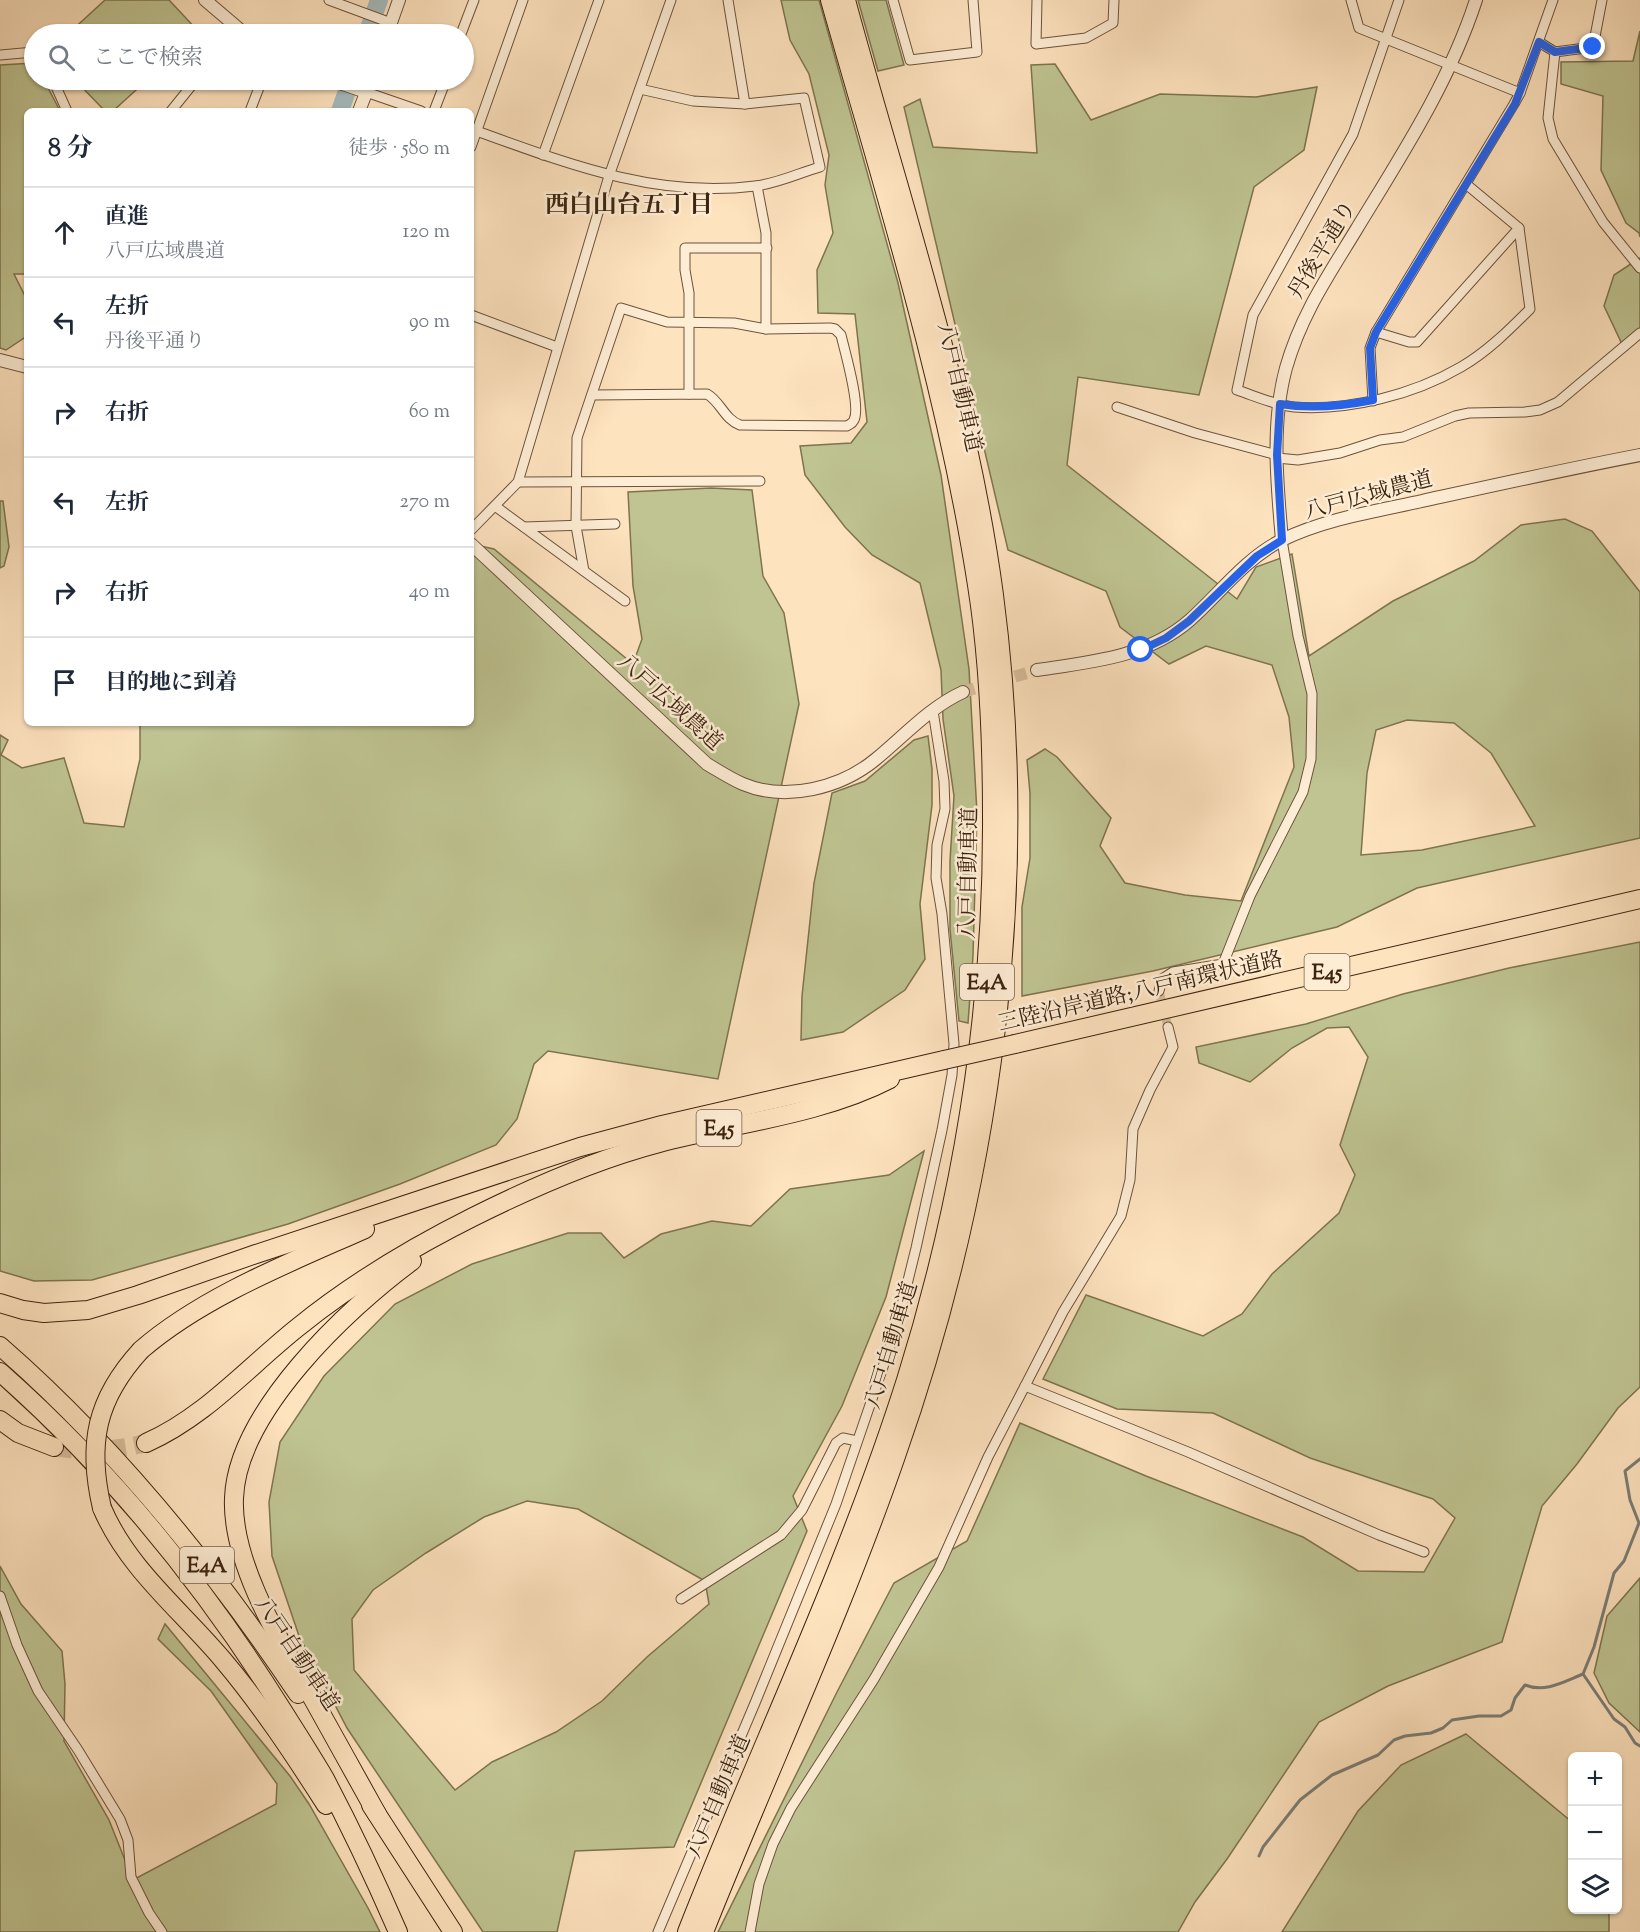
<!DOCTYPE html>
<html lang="ja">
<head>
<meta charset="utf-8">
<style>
	:root { --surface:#fff; --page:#f6f6f7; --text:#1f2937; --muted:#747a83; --line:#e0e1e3 }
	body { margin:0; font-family:"Sorts Mill Goudy","Noto Serif JP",serif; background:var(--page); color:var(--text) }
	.controls { position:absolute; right:18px; bottom:18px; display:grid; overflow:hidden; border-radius:9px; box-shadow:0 2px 4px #0004 }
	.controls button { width:54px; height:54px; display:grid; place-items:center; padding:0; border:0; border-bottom:2px solid var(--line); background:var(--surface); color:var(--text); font:30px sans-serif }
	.stop { position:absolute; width:18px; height:18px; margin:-14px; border:4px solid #2563eb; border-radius:50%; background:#fff }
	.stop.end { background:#2563eb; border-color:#fff; box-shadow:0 2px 6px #0008 }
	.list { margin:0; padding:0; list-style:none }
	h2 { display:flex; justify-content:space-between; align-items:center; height:78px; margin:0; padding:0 24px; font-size:26px }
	h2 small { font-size:20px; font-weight:400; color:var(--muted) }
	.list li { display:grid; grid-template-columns:39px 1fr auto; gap:18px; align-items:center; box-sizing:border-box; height:90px; padding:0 24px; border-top:2px solid var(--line) }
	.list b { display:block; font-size:22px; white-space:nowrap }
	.list p { margin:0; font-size:20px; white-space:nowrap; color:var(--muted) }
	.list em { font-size:20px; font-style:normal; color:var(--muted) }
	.icon { flex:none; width:33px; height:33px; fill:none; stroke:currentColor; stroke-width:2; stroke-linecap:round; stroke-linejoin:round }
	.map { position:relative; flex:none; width:1640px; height:1932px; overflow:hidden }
	.search { position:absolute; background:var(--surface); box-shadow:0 2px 4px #0004; left:24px; top:24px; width:450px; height:66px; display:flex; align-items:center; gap:15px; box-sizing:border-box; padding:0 21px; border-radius:33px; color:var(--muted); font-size:22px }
	.panel { position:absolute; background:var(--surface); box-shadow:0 2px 4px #0004; left:24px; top:108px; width:450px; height:618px; border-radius:9px }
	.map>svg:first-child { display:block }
	.green { fill:#bfc492; stroke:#7e7450; stroke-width:1.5; fill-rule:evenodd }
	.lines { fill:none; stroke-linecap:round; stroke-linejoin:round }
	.stream { stroke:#7b7e77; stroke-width:3 }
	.river { stroke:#a5bbbd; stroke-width:18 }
	.minor-tunnel { stroke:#d7bd9c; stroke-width:9; stroke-dasharray:9 4.5; stroke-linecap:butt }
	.tertiary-tunnel { stroke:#d7bd9c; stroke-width:12; stroke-dasharray:12 6; stroke-linecap:butt }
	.motorway-tunnel { stroke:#d7bd9c; stroke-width:18; stroke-dasharray:18 9; stroke-linecap:butt }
	.minor-casing { stroke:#6c533b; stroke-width:11 }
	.tertiary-casing { stroke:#6c533b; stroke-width:14 }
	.motorway-casing { stroke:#3c230f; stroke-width:20 }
	.minor { stroke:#feedd5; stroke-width:9 }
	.tertiary { stroke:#feedd5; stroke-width:12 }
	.motorway { stroke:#fee3bf; stroke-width:18 }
	.motorway-bridge-casing { stroke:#3c230f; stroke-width:20; stroke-linecap:butt }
	.motorway-bridge { stroke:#fee3bf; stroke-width:18 }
	.route { stroke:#2563eb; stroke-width:8 }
	.labels { text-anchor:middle; stroke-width:5; stroke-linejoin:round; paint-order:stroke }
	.shield { fill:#feedd5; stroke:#76604a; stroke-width:1.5 }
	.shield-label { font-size:21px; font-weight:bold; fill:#3c230f }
	.street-label { font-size:22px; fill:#3c230f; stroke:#feedd5 }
	.neighbourhood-label { font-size:24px; font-weight:bold; fill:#3c230f; stroke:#feedd5 }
</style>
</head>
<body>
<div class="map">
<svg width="1640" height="1932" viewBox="0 0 1640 1932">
	<rect width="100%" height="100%" fill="#fee3bf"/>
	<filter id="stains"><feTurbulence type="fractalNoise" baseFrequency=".00333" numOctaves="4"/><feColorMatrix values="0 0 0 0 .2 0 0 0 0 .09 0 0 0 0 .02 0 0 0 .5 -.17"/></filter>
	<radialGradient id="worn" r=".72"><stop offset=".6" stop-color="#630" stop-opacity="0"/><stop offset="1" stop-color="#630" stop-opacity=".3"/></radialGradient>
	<!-- green -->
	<g class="green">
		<polygon points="105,0 169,0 199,32 196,34 68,34"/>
		<polygon points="781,0 819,0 898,283 941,475 969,669 977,813 973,956 968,1023 959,1021 950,929 950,861 954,796 943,719 941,670 920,583 872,555 845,527 805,475 800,446 851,443 867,422 855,314 818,313 817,270 833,233 825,185 829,155 809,74 790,40"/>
		<polygon points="858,0 886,0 904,65 878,71"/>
		<polygon points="1640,31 1640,237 1639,233 1626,223 1601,170 1603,96 1561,84 1561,62 1633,61"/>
		<polygon points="34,63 34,80 44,80 60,111 27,111 27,274 14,274 27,300 27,336 6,350 0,348 0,65"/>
		<path d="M1055,64L1091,120L1160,94L1256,97L1317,87L1304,150L1254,187L1199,395L1078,377L1067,465L1237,599L1256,567L1292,554L1309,656L1393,601L1474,561L1521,525L1565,519L1592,531L1640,592V838L1417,888L1337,927L1153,971L1022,996V907L1030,858V793L1027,760L1045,749L1057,757L1111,818L1100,846L1125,883L1185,895L1241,901L1294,767L1289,717L1272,665L1206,646L1169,664L1120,627L1106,591L1008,550L904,107L920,99L933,147L1037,153L1031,65ZM1407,720L1454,723L1491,753L1535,826L1422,850L1361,855L1367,773L1376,730Z"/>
		<polygon points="75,80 147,80 113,111 105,111"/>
		<polygon points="1640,258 1640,338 1622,344 1604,306 1614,275"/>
		<polygon points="711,488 752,490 763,576 784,613 799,704 718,1079 548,1051 534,1064 517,1119 496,1145 400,1184 288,1224 92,1280 34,1281 0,1271 0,735 8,740 1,755 22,768 64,758 84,823 124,827 140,759 140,723 471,723 471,544 494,549 633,664 642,639 633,586 628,492"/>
		<polygon points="0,501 3,501 9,547 4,566 0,568"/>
		<polygon points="928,736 932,769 932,805 920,904 925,959 905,990 843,1032 801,1040 802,996 814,883 832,793 865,781 914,740"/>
		<polygon points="1640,942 1640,1387 1618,1408 1577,1464 1542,1506 1502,1642 1388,1686 1319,1722 1227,1859 1195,1902 1178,1932 718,1932 837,1692 894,1583 967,1541 1020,1423 1146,1476 1303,1537 1358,1571 1424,1572 1455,1518 1433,1499 1310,1458 1213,1413 1117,1409 1043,1379 1086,1295 1203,1336 1242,1314 1272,1274 1339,1213 1355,1175 1340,1145 1368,1057 1349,1027 1327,1028 1292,1048 1250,1082 1199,1063 1196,1047 1306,1024 1403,994 1509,968"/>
		<path d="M924,1151L886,1297L842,1406L793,1496L807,1531L674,1847L575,1851L557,1932H483L347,1728L299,1636L272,1556L269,1502L280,1442L324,1376L395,1304L472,1264L568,1233H601L624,1258L661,1234L712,1221L751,1226L790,1189L889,1175ZM527,1501L578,1509L705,1581L709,1604L647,1657L602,1701L556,1732L492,1762L455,1790L354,1670L352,1619L373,1590L426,1553L484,1517Z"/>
		<polygon points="0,1566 21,1604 62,1651 65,1684 64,1741 109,1820 133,1880 276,1804 277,1784 211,1691 158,1639 165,1624 290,1776 309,1804 368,1908 380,1932 0,1932"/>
		<polygon points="1640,1578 1640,1732 1609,1703 1594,1673 1607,1616"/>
		<polygon points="1466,1734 1572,1822 1572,1910 1609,1910 1609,1932 1282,1932 1358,1811 1401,1765"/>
	</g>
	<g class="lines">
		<!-- stream -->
		<g class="stream">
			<polyline points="1583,1674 1614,1719 1625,1727 1635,1743 1640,1746"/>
			<path d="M1259,1856L1263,1847L1300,1800L1332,1775L1378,1755L1394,1740L1405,1736L1431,1733L1443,1728L1452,1720L1479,1716H1501L1511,1710L1515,1698L1525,1685C1545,1693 1563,1682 1583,1674L1594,1647L1614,1573L1624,1561L1639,1523L1630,1500L1625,1471L1640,1459"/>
		</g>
		<!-- river -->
		<g class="river">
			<polyline points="367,34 379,0"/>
			<polyline points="340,111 351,80"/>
		</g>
		<!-- minor-tunnel -->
		<polyline class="minor-tunnel" points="1159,991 1168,1027"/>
		<!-- tertiary-tunnel -->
		<polyline class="tertiary-tunnel" points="963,692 1037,670"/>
		<!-- motorway-tunnel -->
		<path class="motorway-tunnel" d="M54,1447C86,1452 114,1451 146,1443"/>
		<defs>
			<g id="minor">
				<polyline points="329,0 391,23"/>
				<polyline points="728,0 745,104"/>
				<polyline points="893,0 910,60 977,52 973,0"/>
				<polyline points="1037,0 1036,44 1086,38 1113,23 1114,0"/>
				<polyline points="1351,0 1359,28 1520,93"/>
				<path d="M1399,0L1353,134L1253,315L1237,390C1255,396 1274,405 1294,407C1349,411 1413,395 1461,367C1487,352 1509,330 1530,309L1519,228L1466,184"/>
				<polyline points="461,34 474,0"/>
				<polyline points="1539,42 1555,52 1548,118 1553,139 1603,222 1640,268"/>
				<polyline points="1555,52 1593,47 1602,0"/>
				<polyline points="0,55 34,52"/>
				<polyline points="53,80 67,111"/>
				<polyline points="366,92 421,111"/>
				<polyline points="171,111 196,80"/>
				<polyline points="250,111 262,80"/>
				<polyline points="434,111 446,80"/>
				<path d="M471,129C563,162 655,199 755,186C776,184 799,173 820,167L804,98L745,104L693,101L640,89"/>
				<polyline points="471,147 523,0"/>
				<polyline points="543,155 599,0"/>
				<polyline points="471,315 557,347"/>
				<polyline points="1376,332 1409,342 1417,342 1519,228"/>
				<polyline points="689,394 689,293 685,270 685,248 767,248"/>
				<path d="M592,395L707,394C721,402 724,419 740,425L847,426C850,424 852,424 854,420C861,406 845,352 841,335L835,329L830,328L766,329"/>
				<polyline points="1373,401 1370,348 1376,332 1514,104 1520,93 1553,0"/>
				<polyline points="1117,407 1195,433 1277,455"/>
				<polyline points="1277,458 1298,460 1340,453 1380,440 1403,437 1455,416 1469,413 1525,412 1540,410 1558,402 1640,333"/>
				<polyline points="518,482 760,481"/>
				<polyline points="495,506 625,601"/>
				<polyline points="524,527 615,524"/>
				<polyline points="471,530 518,482 609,176 671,0"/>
				<polyline points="584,571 576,526 577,438 621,308 667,322 734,323 766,329 766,233 757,186"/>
				<polyline points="1159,991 1162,979 1173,972 1223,964 1250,896 1303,792 1311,759 1312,694 1298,636 1282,540"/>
				<polyline points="1025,1386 1188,1452 1379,1535 1424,1552"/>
				<polyline points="0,1596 17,1645 38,1691 78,1750 120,1819 128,1840 131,1877 149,1913 162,1932"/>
				<polyline points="681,1599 781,1535 802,1510 836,1443 843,1438 857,1441"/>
				<polyline points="658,1932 755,1703 836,1504 896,1329 916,1248 942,1130 952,1075 954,1044 942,914 936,878 937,845 945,809 944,781 933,711"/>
				<polyline points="750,1932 759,1884 773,1844 791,1808 874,1679 939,1567 988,1457 1025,1386 1063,1312 1121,1216 1130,1180 1133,1129 1150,1090 1173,1047 1168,1027"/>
			</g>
			<g id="tertiary">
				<polyline points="205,0 245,34"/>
				<polyline points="387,34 399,0"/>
				<polyline points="331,80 366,92"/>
				<polyline points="359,111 371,80"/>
				<polyline points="0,360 27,367"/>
				<path d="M1282,540C1277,484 1271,423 1286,368C1301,315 1328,276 1356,230C1401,156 1449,83 1476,0"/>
				<path d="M471,544L707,764C719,771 731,779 743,784C786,802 841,788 876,759C904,736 930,707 963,692"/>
				<path d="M1037,670C1091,662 1148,657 1190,620C1220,593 1246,558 1282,540C1325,519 1376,511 1422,501C1495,485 1567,469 1640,455"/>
			</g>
			<g id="motorway">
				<polyline points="1015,1044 1640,899"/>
				<polyline points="0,1303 23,1310 44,1313 88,1310 138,1295 256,1254 580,1147 662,1125 944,1060"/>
				<path d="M0,1346C116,1447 212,1566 298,1694"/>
				<path d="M141,1350C202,1297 291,1262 365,1229"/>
				<path d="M0,1372C111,1470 205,1586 283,1711C297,1733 311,1755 324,1777C351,1828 375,1879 398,1932"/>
				<polyline points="0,1420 18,1433 54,1447"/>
				<path d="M146,1443C205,1417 247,1368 297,1328C351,1284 411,1248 473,1217C533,1187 594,1160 659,1143C735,1123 820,1115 890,1079"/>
				<path d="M102,1508C128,1569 181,1610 223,1660C261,1705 294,1755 326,1805"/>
				<polyline points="371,1805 453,1932"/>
				<path d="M377,1814C356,1776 334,1737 313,1699C281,1643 231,1563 234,1498C237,1412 347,1309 412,1261"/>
				<path d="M687,1932C759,1748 846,1569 906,1380C964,1195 993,1010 992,816C992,739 989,661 977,585C946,386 885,194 830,0"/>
				<path d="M704,1932C767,1773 840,1618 896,1456C993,1181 1032,885 994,595C967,392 899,197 846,0"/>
			</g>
		</defs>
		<!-- minor casing -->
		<use href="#minor" class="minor-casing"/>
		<!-- tertiary casing -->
		<use href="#tertiary" class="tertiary-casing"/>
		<!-- motorway casing -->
		<use href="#motorway" class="motorway-casing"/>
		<!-- minor -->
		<use href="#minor" class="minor"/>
		<!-- tertiary -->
		<use href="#tertiary" class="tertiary"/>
		<!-- motorway -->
		<use href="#motorway" class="motorway"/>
		<defs>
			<g id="motorway-bridge">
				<polyline points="944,1060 1015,1044"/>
				<path d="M102,1508C87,1444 96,1399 141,1350"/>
			</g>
		</defs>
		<!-- motorway-bridge casing -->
		<use href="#motorway-bridge" class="motorway-bridge-casing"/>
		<!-- motorway-bridge -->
		<use href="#motorway-bridge" class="motorway-bridge"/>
	</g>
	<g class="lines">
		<!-- route -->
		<path class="route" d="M1141,650L1166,638L1189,621L1257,556L1282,540L1277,455L1280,404C1310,409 1343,406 1373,400L1370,348L1376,332L1515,104L1539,42L1555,52L1593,47"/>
	</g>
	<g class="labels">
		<!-- shield labels -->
		<g class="shield">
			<rect x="1304.5" y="954" width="45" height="36" rx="4.5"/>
			<rect x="960" y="964" width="54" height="36" rx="4.5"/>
			<rect x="696.5" y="1110" width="45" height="36" rx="4.5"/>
			<rect x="180" y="1547" width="54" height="36" rx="4.5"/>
		</g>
		<g class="shield-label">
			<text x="1327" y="979">E45</text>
			<text x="987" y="989">E4A</text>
			<text x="719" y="1135">E45</text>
			<text x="207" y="1572">E4A</text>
		</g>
		<!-- street labels -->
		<g class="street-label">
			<text transform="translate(1321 249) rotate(-59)" y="8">丹後平通り</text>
			<text transform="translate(961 387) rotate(77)" y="8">八戸自動車道</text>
			<text transform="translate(1368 494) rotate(-15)" y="8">八戸広域農道</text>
			<text transform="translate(671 701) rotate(42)" y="8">八戸広域農道</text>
			<text transform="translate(967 873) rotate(-89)" y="8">八戸自動車道</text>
			<text transform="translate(1140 990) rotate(-13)" y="8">三陸沿岸道路;八戸南環状道路</text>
			<text transform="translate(890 1345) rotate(-73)" y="8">八戸自動車道</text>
			<text transform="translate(298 1653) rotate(56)" y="8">八戸自動車道</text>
			<text transform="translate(717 1796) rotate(-67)" y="8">八戸自動車道</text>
		</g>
		<!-- neighbourhood labels -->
		<g class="neighbourhood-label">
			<text x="629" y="212">西白山台五丁目</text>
		</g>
	</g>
	<rect width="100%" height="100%" filter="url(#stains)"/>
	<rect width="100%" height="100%" fill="url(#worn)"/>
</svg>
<div class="controls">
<button>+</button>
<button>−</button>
<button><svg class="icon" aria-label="layers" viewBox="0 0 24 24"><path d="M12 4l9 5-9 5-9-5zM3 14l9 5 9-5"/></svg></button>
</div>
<div class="stop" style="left:1141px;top:650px"></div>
<div class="stop end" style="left:1593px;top:47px"></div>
<div class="search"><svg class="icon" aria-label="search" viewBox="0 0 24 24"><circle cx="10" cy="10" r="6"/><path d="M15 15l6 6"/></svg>ここで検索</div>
<section class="panel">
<h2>8 分<small>徒歩 · 580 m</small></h2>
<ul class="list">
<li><svg class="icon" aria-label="ahead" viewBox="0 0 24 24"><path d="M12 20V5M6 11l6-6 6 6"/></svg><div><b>直進</b><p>八戸広域農道</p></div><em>120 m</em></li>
<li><svg class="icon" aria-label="left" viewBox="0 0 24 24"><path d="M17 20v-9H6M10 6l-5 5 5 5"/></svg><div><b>左折</b><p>丹後平通り</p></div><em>90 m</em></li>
<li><svg class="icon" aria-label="right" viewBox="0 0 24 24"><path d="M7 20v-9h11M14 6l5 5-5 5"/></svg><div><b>右折</b></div><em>60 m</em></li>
<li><svg class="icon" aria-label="left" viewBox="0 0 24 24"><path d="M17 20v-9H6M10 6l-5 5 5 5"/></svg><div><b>左折</b></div><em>270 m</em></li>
<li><svg class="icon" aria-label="right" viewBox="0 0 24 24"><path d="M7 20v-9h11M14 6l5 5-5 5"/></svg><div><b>右折</b></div><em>40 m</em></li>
<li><svg class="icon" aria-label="arrive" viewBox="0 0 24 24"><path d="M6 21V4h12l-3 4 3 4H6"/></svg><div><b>目的地に到着</b></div></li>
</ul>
</section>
</div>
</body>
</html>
